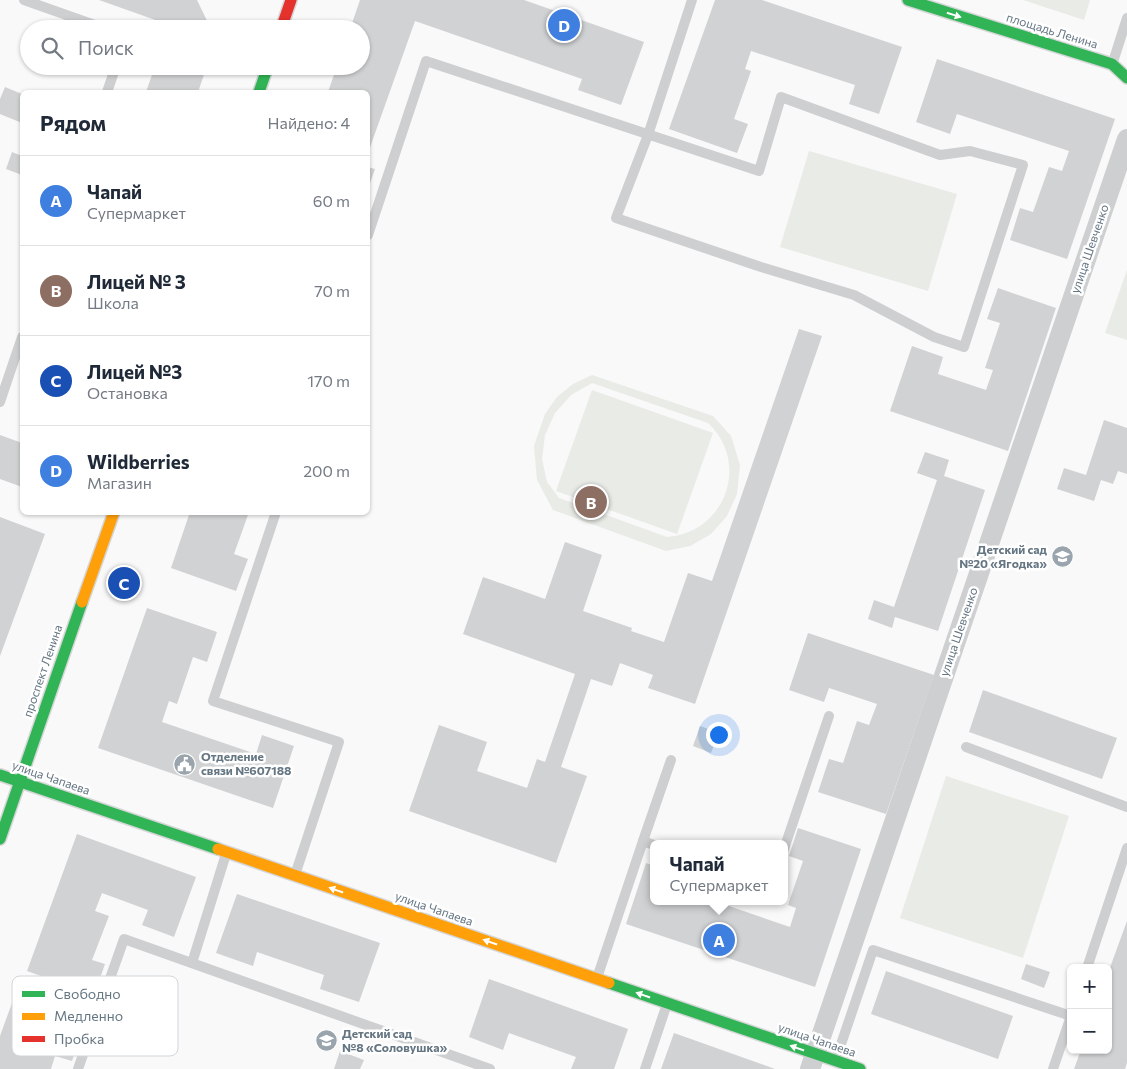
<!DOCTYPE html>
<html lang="ru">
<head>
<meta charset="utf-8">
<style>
	:root { --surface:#fff; --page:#f6f6f7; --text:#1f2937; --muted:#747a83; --line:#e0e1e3; --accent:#d93025 }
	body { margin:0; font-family:Commissioner,sans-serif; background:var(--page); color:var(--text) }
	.controls { position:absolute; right:15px; bottom:15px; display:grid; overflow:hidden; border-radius:8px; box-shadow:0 1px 4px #0004 }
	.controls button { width:45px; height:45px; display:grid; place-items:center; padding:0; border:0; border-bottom:1px solid var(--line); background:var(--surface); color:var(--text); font:25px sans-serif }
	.you { position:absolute; left:718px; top:734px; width:18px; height:18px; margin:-12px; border:4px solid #fff; border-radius:50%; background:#1a73e8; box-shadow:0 0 0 8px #1a73e833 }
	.badge { display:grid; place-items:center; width:32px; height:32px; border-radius:50%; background:var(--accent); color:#fff; font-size:16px; font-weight:700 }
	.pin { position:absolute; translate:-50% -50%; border:2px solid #fff; box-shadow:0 1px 5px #0006 }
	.popup { position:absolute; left:650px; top:840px; width:138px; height:65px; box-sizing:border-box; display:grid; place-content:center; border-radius:8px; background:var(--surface); filter:drop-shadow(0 1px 4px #0005); font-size:16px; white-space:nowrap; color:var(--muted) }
	.popup b { font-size:19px; color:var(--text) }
	.popup::after { content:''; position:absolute; left:50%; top:100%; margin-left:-10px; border:10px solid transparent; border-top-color:var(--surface) }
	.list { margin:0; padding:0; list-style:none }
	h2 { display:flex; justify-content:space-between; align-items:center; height:65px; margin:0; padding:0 20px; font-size:21px }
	h2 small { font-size:16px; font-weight:400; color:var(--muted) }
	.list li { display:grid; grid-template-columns:32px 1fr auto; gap:15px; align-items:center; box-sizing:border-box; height:90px; padding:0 20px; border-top:1px solid var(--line) }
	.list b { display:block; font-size:19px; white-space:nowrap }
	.list p { margin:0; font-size:16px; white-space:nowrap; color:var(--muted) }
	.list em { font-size:16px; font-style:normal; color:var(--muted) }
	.icon { flex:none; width:28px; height:28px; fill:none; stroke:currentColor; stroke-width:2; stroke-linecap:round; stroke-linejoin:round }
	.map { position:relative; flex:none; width:1127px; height:1069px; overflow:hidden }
	.search { position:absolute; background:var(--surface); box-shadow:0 1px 4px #0004; left:20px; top:20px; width:350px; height:55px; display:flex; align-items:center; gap:12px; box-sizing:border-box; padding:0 18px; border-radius:28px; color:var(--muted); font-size:19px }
	.panel { position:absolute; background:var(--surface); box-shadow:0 1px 4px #0004; left:20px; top:90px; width:350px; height:425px; border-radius:8px }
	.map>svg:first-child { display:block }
	.green { fill:#e8ebe6; fill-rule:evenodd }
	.building { fill:#d0d2d3 }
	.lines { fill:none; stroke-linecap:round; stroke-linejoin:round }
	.fast-casing { stroke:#d5d6d7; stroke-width:14 }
	.slow-casing { stroke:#d5d6d7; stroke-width:14 }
	.jam-casing { stroke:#d5d6d7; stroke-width:14 }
	.lane { stroke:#cecfd0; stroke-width:10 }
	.street { stroke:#cecfd0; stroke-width:20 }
	.fast { stroke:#30b455; stroke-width:11 }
	.slow { stroke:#ff9f0a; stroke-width:11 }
	.jam { stroke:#e5322d; stroke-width:11 }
	.oneway { fill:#fff }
	.labels { text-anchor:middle; stroke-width:5; stroke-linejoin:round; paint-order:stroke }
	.street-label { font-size:12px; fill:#657683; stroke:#fff }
	.poi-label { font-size:12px; font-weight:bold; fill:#657683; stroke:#fff; text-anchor:start }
	.key { fill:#fff; stroke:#d1d6da; stroke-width:1 }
	.key-label { font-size:14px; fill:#657683 }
</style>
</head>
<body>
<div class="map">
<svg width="1127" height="1069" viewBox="0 0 1127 1069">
	<rect width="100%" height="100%" fill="#f9f9f9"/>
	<!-- green -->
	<g class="green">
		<polygon points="1023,0 1090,0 1084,20"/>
		<polygon points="809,151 957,194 928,291 780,247"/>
		<polygon points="1127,270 1127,340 1105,333"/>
		<path d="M592,375L713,416L731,436L740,465L737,494L727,516L711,534L690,546L666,551L553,510L537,480L534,446L545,414L557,397L573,384ZM592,383L708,423C751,463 725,533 667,537L559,498L547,482L542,459L545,435L555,413L571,395Z"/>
		<polygon points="592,390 713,433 677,534 556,491"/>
		<polygon points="946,776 1069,816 1023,958 900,918"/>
	</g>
	<!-- building -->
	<g class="building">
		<polygon points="99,0 197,0 211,29 164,29 161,22"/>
		<polygon points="360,0 524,0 644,42 621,105 578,90 582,79 415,21 368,153 368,92 328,92 337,66 361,66 361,29 350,29"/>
		<polygon points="715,0 762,0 902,47 879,114 849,104 855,85 751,51 745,69 751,71 734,119 748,124 737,153 669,129"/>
		<polygon points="937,59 1115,119 1067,259 1010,240 1020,208 1033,212 1049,167 1062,171 1069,151 957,114 950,134 916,122"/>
		<polygon points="155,66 207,66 198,92 146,92"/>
		<polygon points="5,87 22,94 22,123 0,114 0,99"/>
		<polygon points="12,152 22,156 22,175 6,169"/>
		<polygon points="368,167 375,169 368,189"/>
		<polygon points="998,288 1056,308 1008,451 890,411 912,346 943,357 938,374 986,390 993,370 985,368 1000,323 987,319"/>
		<polygon points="799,329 822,336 695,704 648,688 653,675 620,663 612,686 591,679 561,767 587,776 556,863 409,811 439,725 487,742 477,771 527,788 537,759 545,762 575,674 463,634 483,577 545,599 565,542 602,555 583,611 632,628 631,631 664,642 688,573 712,581"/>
		<polygon points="1104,420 1127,428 1127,474 1118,471 1113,484 1101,480 1094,501 1057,489 1064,468 1086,475"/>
		<polygon points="0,435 22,443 22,487 0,479"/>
		<polygon points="925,452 949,460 944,476 985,490 938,631 895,617 892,628 868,619 874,600 894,607 937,480 917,473"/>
		<polygon points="190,512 249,512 234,554 248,559 236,591 171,568"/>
		<polygon points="0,517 45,534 0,656"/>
		<polygon points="147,608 217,632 207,662 193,657 177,704 169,701 162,722 256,754 262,735 294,746 273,808 98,748"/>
		<polygon points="808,633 934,675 886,814 818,792 829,759 843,763 857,721 869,725 877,704 829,688 824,702 789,690"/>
		<polygon points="983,690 1117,738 1102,779 969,732"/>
		<polygon points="700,726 719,733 711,753 693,746"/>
		<polygon points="798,828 861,849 815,987 626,924 646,863 654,866 654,901 714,901 790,927 796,908 788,905 803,861 789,856"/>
		<polygon points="77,834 196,877 174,937 142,925 148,910 102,893 95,911 109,916 92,960 105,964 94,995 27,971"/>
		<polygon points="237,894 380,943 359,1002 320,989 324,975 257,952 253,966 216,953"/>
		<polygon points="1127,921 1127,1063 1125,1069 1074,1069 1081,1050 1108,1050 1108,973"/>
		<polygon points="1026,964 1050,972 1044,988 1021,979"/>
		<polygon points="886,971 1013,1016 998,1059 871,1014"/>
		<polygon points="489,979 628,1029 614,1069 571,1069 576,1057 509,1033 503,1050 469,1037"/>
		<polygon points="12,1003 83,1029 72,1061 55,1056 51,1069 0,1069 0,1036"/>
		<polygon points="674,1033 775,1069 661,1069"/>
		<polygon points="340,1051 364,1060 360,1069 334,1069"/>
	</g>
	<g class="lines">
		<defs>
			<g id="fast">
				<polyline points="908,0 1112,64 1127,78"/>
				<polyline points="259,92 268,66"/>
				<polyline points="0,775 218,849"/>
				<polyline points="0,839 82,602"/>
				<polyline points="609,983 860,1069"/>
			</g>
			<g id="slow">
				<polyline points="82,602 114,512"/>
				<polyline points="218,849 609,983"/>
			</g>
			<polyline id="jam" points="281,29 291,0"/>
		</defs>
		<!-- fast casing -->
		<use href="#fast" class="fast-casing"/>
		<!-- slow casing -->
		<use href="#slow" class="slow-casing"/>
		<!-- jam casing -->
		<use href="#jam" class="jam-casing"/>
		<!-- lane -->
		<g class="lane">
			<polyline points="24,0 106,29"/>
			<polyline points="1113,62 1127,18"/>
			<polyline points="107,92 116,66"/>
			<polyline points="368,235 426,61 759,171 781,97 940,155 970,151 1023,165 964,347 934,337 854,295 761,267 616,218 648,135 692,0"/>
			<polyline points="0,402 22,337"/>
			<polyline points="276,512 213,701 339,742 295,875"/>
			<polyline points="966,747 1127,807"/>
			<polyline points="643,841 671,760"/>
			<polyline points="784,849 829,716"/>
			<polyline points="192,963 226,854"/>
			<polyline points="1087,968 1127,848"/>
			<polyline points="597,978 643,841 654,845"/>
			<polyline points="836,1059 873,950 1071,1016"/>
			<polyline points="78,1069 124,939 490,1069"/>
			<polyline points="645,1069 667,1004"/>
			<polyline points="1053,1069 1071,1016"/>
		</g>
		<!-- street -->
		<polyline class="street" points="810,1069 1127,139"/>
		<!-- fast -->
		<use href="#fast" class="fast"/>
		<!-- slow -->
		<use href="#slow" class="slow"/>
		<!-- jam -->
		<use href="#jam" class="jam"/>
	</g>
	<!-- one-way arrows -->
	<defs><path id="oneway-solid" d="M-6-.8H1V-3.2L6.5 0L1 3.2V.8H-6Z" transform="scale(1.25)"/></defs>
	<g class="oneway">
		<use href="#oneway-solid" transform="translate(954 15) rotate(17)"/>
		<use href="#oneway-solid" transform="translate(336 890) rotate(-161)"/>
		<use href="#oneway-solid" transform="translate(490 942) rotate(-161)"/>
		<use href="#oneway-solid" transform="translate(643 995) rotate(-161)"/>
		<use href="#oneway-solid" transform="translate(797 1048) rotate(-161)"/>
	</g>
	<!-- icons -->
	<defs>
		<symbol id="school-disc" viewBox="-11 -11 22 22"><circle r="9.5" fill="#99a4ac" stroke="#fff"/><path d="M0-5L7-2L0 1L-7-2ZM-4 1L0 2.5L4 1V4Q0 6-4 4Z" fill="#fff"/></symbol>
		<symbol id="civic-disc" viewBox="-11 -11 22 22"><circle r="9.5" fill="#99a4ac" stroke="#fff"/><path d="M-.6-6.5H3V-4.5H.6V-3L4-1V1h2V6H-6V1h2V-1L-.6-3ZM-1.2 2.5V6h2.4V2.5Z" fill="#fff"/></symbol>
	</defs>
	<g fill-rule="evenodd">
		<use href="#school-disc" x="1050" y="544" width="25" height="25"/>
		<use href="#civic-disc" x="172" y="752" width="25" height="25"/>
		<use href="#school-disc" x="314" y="1028" width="25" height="25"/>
	</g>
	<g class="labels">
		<!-- street labels -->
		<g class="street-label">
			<text transform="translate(1052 31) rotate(17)" y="4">площадь Ленина</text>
			<text transform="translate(1090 249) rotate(-71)" y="4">улица Шевченко</text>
			<text transform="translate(959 632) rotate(-71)" y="4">улица Шевченко</text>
			<text transform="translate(43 671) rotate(-71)" y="4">проспект Ленина</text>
			<text transform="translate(51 778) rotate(19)" y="4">улица Чапаева</text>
			<text transform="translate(434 909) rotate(19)" y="4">улица Чапаева</text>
			<text transform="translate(817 1040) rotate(19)" y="4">улица Чапаева</text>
		</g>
		<!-- poi labels -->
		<g class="poi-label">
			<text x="1047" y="554" text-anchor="end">Детский сад<tspan x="1047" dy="14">№20 «Ягодка»</tspan></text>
			<text x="201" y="761">Отделение<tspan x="201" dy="14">связи №607188</tspan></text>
			<text x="342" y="1038">Детский сад<tspan x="342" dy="14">№8 «Соловушка»</tspan></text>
		</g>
	</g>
	<!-- legend -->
	<rect x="12" y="976" width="166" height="80" rx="8" class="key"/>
	<rect x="22" y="991" width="23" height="6" fill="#30b455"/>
	<rect x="22" y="1013" width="23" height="7" fill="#ff9f0a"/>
	<rect x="22" y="1036" width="23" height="6" fill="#e5322d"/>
	<g class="key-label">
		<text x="54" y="999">Свободно</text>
		<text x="54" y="1021">Медленно</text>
		<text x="54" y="1044">Пробка</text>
	</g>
</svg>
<div class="controls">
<button>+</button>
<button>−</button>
</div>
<div class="you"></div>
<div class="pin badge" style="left:719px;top:940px;background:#3f7fe0">A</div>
<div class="popup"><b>Чапай</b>Супермаркет</div>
<div class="pin badge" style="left:591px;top:502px;background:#8d6e63">B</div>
<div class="pin badge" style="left:124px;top:583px;background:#1a4fb4">C</div>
<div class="pin badge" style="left:564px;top:25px;background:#3f7fe0">D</div>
<div class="search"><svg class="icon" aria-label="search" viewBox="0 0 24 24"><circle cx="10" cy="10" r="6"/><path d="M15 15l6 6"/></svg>Поиск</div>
<section class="panel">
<h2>Рядом<small>Найдено: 4</small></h2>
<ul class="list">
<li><span class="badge" style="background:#3f7fe0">A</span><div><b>Чапай</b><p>Супермаркет</p></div><em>60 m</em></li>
<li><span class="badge" style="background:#8d6e63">B</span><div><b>Лицей № 3</b><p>Школа</p></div><em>70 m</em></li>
<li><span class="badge" style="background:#1a4fb4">C</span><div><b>Лицей №3</b><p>Остановка</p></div><em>170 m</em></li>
<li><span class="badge" style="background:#3f7fe0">D</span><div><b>Wildberries</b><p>Магазин</p></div><em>200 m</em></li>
</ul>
</section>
</div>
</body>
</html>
